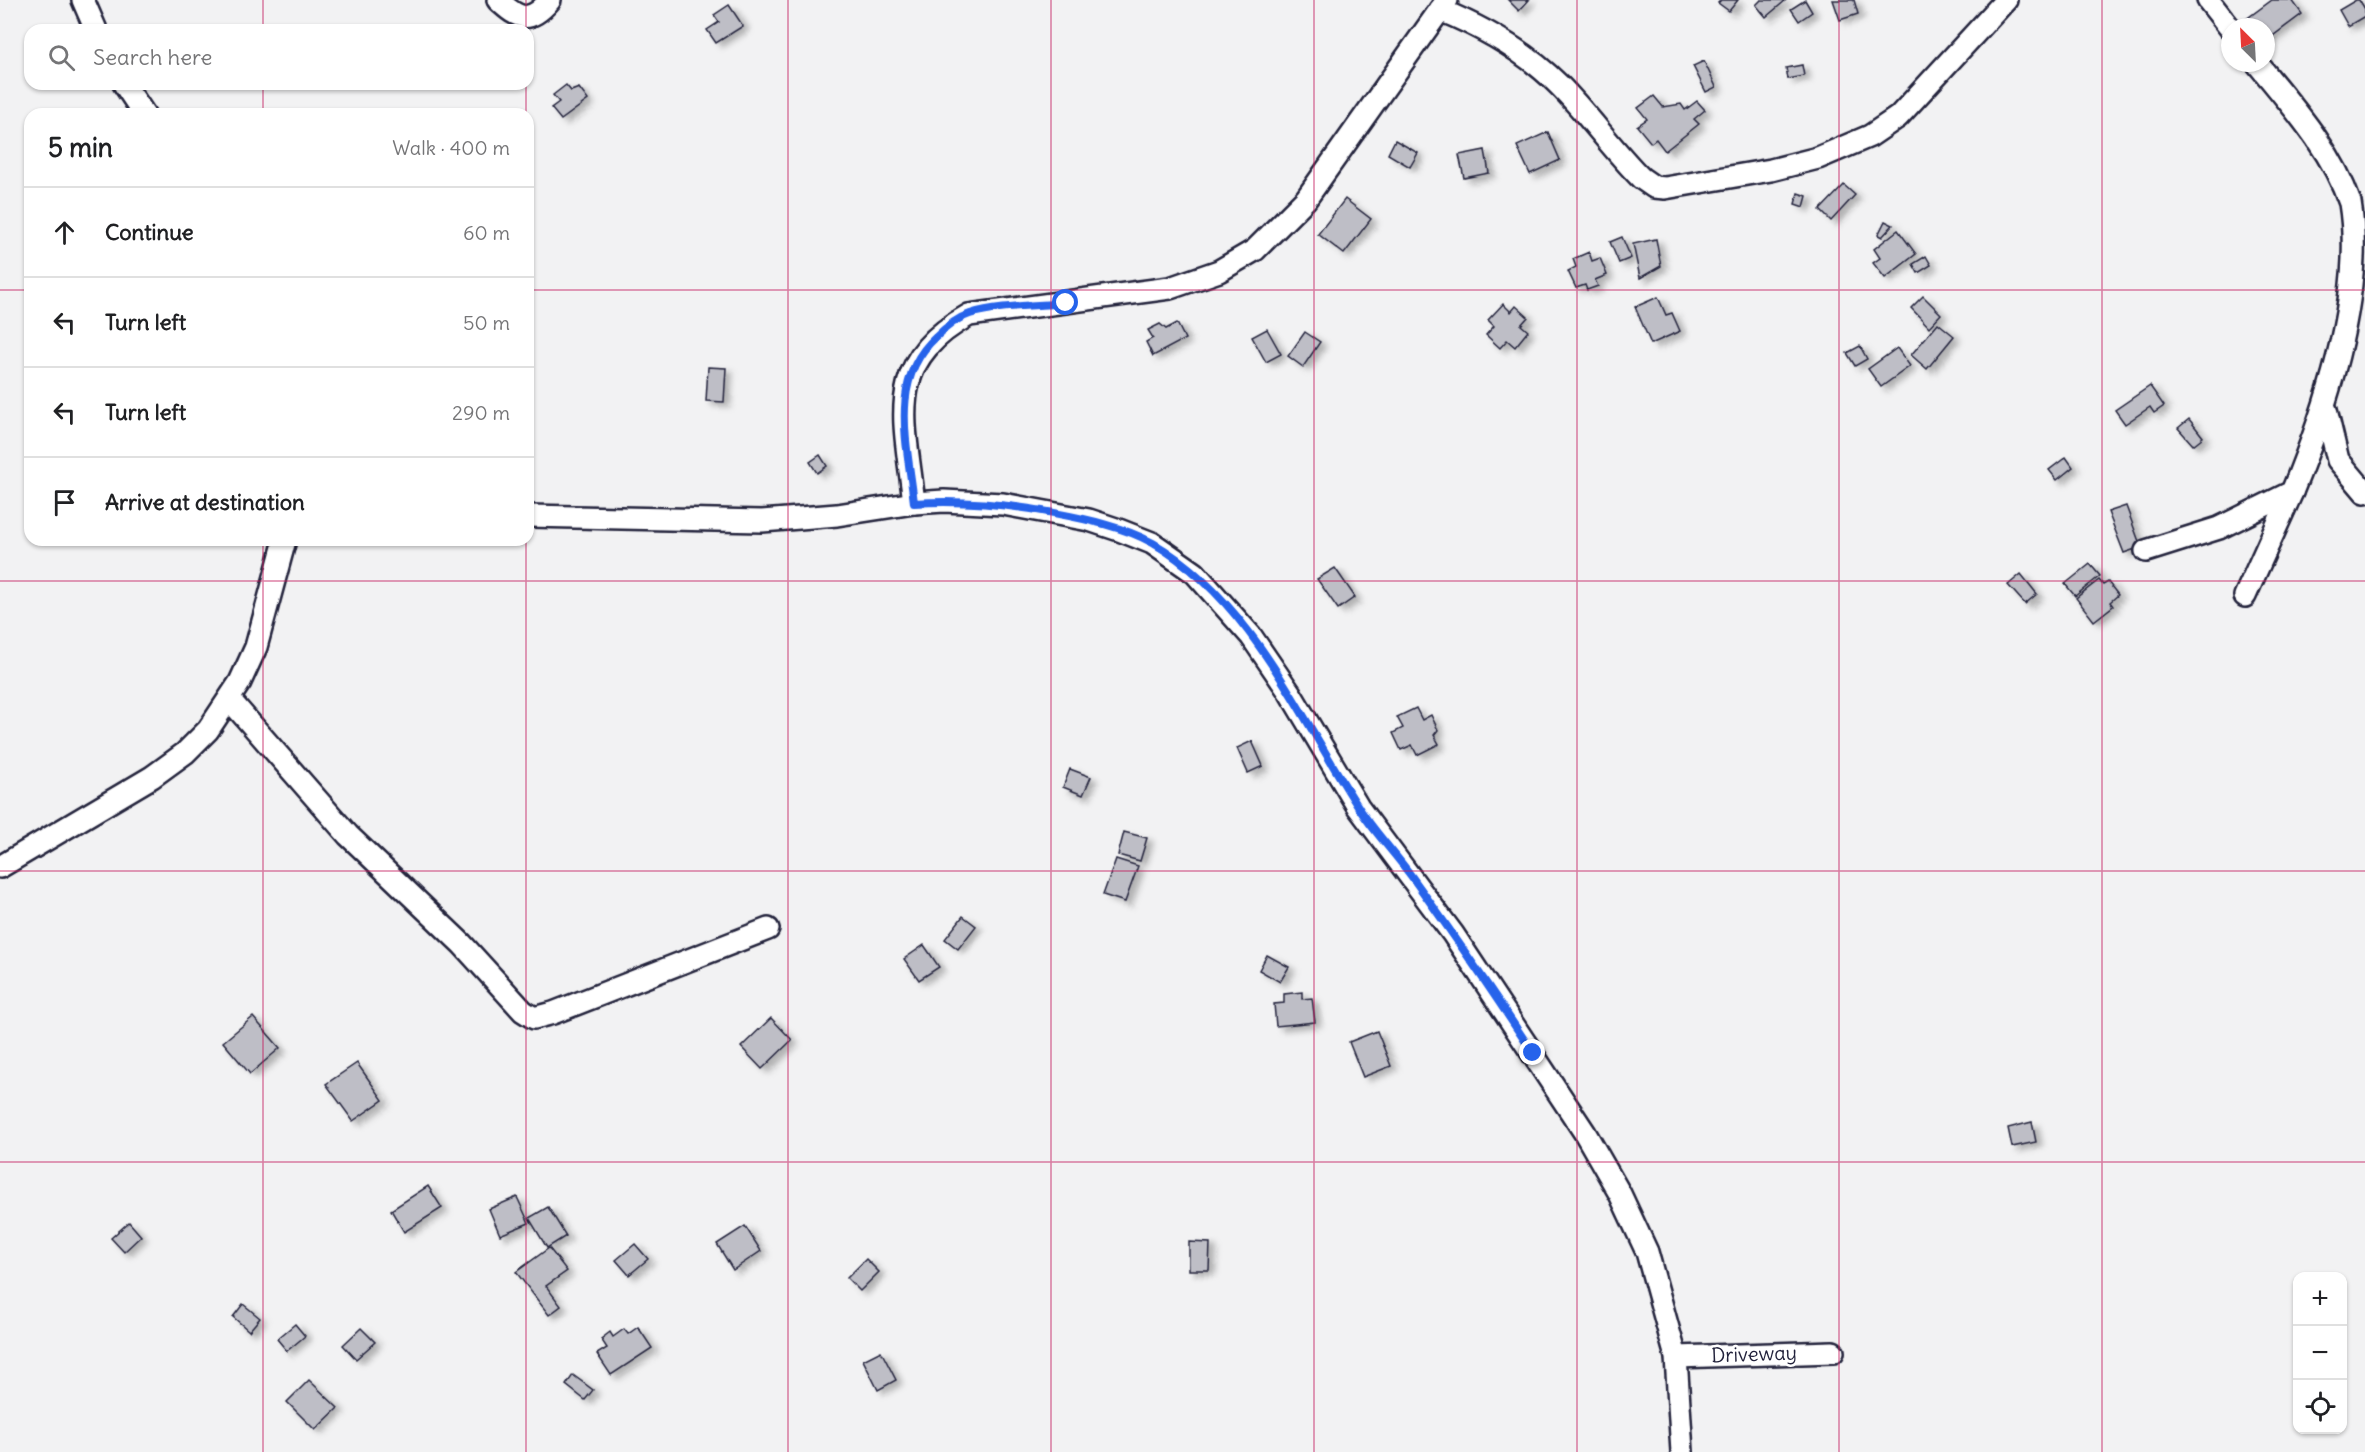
<!DOCTYPE html>
<html lang="en">
<head>
<meta charset="utf-8">
<style>
	:root { --surface:#fff; --page:#f6f6f6; --text:#202124; --muted:#757577; --line:#e0e0e0 }
	body { margin:0; font-family:Delius,sans-serif; background:var(--page); color:var(--text) }
	.controls { position:absolute; right:18px; bottom:18px; display:grid; overflow:hidden; border-radius:12px; box-shadow:0 2px 4px #0004 }
	.controls button { width:54px; height:54px; display:grid; place-items:center; padding:0; border:0; border-bottom:2px solid var(--line); background:var(--surface); color:var(--text); font:30px sans-serif }
	.compass { position:absolute; left:2221px; top:18px; width:54px; height:54px; border-radius:50%; background:var(--surface); box-shadow:0 2px 4px #0004; rotate:336deg }
	.stop { position:absolute; width:18px; height:18px; margin:-14px; border:4px solid #2563eb; border-radius:50%; background:#fff }
	.stop.end { background:#2563eb; border-color:#fff; box-shadow:0 2px 6px #0008 }
	.list { margin:0; padding:0; list-style:none }
	h2 { display:flex; justify-content:space-between; align-items:center; height:78px; margin:0; padding:0 24px; font-size:26px }
	h2 small { font-size:20px; font-weight:400; color:var(--muted) }
	.list li { display:grid; grid-template-columns:39px 1fr auto; gap:18px; align-items:center; box-sizing:border-box; height:90px; padding:0 24px; border-top:2px solid var(--line) }
	.list b { display:block; font-size:22px; white-space:nowrap }
	.list em { font-size:20px; font-style:normal; color:var(--muted) }
	.icon { flex:none; width:33px; height:33px; fill:none; stroke:currentColor; stroke-width:2; stroke-linecap:round; stroke-linejoin:round }
	.map { position:relative; flex:none; width:2365px; height:1452px; overflow:hidden }
	.search { position:absolute; background:var(--surface); box-shadow:0 2px 4px #0004; left:24px; top:24px; width:510px; height:66px; display:flex; align-items:center; gap:15px; box-sizing:border-box; padding:0 21px; border-radius:18px; color:var(--muted); font-size:22px }
	.panel { position:absolute; background:var(--surface); box-shadow:0 2px 4px #0004; left:24px; top:108px; width:510px; height:438px; border-radius:18px }
	.map>svg:first-child { display:block }
	.building { fill:#bebec6; stroke:#22223b; stroke-width:1.5; filter:url(#shadow) }
	.lines { fill:none; stroke-linecap:round; stroke-linejoin:round }
	.minor-casing { stroke:#22223b; stroke-width:26 }
	.minor { stroke:#fff; stroke-width:21 }
	.route { stroke:#2563eb; stroke-width:8 }
	.grid { fill:none; stroke:#c2185b; stroke-width:1.5; stroke-opacity:0.55 }
	.labels { text-anchor:middle; stroke-width:5; stroke-linejoin:round; paint-order:stroke }
	.street-label { font-size:20px; fill:#22223b; stroke:#fff }
</style>
</head>
<body>
<div class="map">
<svg width="2365" height="1452" viewBox="0 0 2365 1452">
	<defs>
		<filter id="shadow"><feDropShadow dx="6" dy="4" stdDeviation="3" flood-color="#0004"/></filter>
	</defs>
	<rect width="100%" height="100%" fill="#f2f2f3"/>
	<filter id="ink" filterUnits="userSpaceOnUse"><feTurbulence type="fractalNoise" baseFrequency=".0167" numOctaves="2"/><feDisplacementMap in="SourceGraphic" scale="12" xChannelSelector="R" yChannelSelector="G"/><feConvolveMatrix kernelMatrix="1 2 1 2 8 2 1 2 1" color-interpolation-filters="sRGB"/></filter>
	<g filter="url(#ink)">
		<!-- building -->
		<g class="building">
			<polygon points="1508,0 1529,0 1519,11"/>
			<polygon points="1721,0 1738,0 1729,11 1718,3"/>
			<polygon points="1761,0 1786,0 1766,17 1756,5"/>
			<polygon points="1805,0 1812,12 1799,21 1791,9"/>
			<polygon points="1833,0 1854,0 1858,14 1840,20"/>
			<polygon points="2272,0 2292,0 2302,14 2266,41 2266,27 2250,27 2245,20"/>
			<polygon points="2356,0 2359,0 2365,10 2365,16 2348,26 2339,10"/>
			<polygon points="729,5 743,26 716,43 707,30 719,22 714,15"/>
			<polygon points="1704,61 1716,87 1706,92 1693,66"/>
			<polygon points="1802,65 1804,76 1788,79 1786,68"/>
			<polygon points="566,85 571,91 579,88 588,100 561,120 551,108 559,102 553,95"/>
			<polygon points="1654,96 1663,107 1681,104 1685,110 1697,101 1705,110 1694,119 1699,124 1665,151 1656,139 1651,143 1637,126 1647,119 1638,108"/>
			<polygon points="1548,132 1560,160 1530,174 1517,146"/>
			<polygon points="1395,140 1418,153 1410,167 1388,154"/>
			<polygon points="1485,150 1489,173 1464,178 1459,155"/>
			<polygon points="1844,185 1855,195 1831,221 1820,210"/>
			<polygon points="1798,193 1807,196 1804,207 1795,204"/>
			<polygon points="1345,199 1371,219 1344,254 1318,234"/>
			<polygon points="1885,221 1893,225 1882,237 1878,235"/>
			<polygon points="1898,230 1916,254 1885,278 1873,263 1880,258 1874,249"/>
			<polygon points="1622,237 1631,258 1619,263 1610,242"/>
			<polygon points="1656,239 1661,266 1640,278 1633,244"/>
			<polygon points="1589,252 1592,261 1600,258 1607,275 1595,280 1598,286 1587,290 1585,285 1576,288 1568,271 1576,267 1573,259"/>
			<polygon points="1926,256 1931,265 1918,273 1913,264"/>
			<polygon points="1923,296 1941,314 1929,327 1911,308"/>
			<polygon points="1658,297 1666,315 1672,313 1680,331 1651,344 1635,307"/>
			<polygon points="1503,304 1511,312 1516,306 1528,317 1521,325 1528,331 1515,347 1507,340 1500,348 1486,335 1494,326 1488,320"/>
			<polygon points="1177,323 1185,339 1153,356 1146,342 1153,338 1148,330 1160,324 1166,329"/>
			<polygon points="1938,323 1954,336 1927,369 1911,355"/>
			<polygon points="1267,329 1281,354 1266,362 1252,337"/>
			<polygon points="1305,332 1320,342 1303,367 1288,356"/>
			<polygon points="1860,346 1867,359 1855,366 1847,353"/>
			<polygon points="1897,348 1910,366 1881,387 1868,369"/>
			<polygon points="708,367 726,368 724,402 706,401"/>
			<polygon points="2150,386 2164,406 2154,413 2150,407 2125,424 2115,410"/>
			<polygon points="2189,419 2203,437 2193,445 2178,428"/>
			<polygon points="820,455 827,466 817,473 810,462"/>
			<polygon points="2066,457 2073,467 2057,480 2049,470"/>
			<polygon points="2126,506 2141,547 2124,553 2108,512"/>
			<polygon points="2090,564 2100,576 2075,596 2065,584"/>
			<polygon points="1335,568 1355,597 1338,609 1317,579"/>
			<polygon points="2021,574 2037,594 2025,604 2008,585"/>
			<polygon points="2099,580 2103,585 2108,582 2118,595 2110,602 2113,606 2094,621 2076,598"/>
			<polygon points="1416,708 1422,720 1431,715 1438,730 1434,735 1439,744 1417,755 1412,745 1401,750 1393,733 1403,728 1397,717"/>
			<polygon points="1252,741 1263,766 1248,773 1237,748"/>
			<polygon points="1070,769 1091,777 1083,795 1063,787"/>
			<polygon points="1124,832 1147,838 1140,861 1118,855"/>
			<polygon points="1116,859 1138,866 1125,902 1103,895"/>
			<polygon points="963,916 976,926 958,949 945,939"/>
			<polygon points="924,945 939,967 919,980 904,959"/>
			<polygon points="1267,955 1289,967 1280,982 1259,970"/>
			<polygon points="1302,992 1302,999 1312,998 1315,1022 1276,1026 1274,1004 1284,1003 1284,994"/>
			<polygon points="253,1017 280,1048 250,1074 223,1042"/>
			<polygon points="771,1018 792,1040 762,1069 741,1047"/>
			<polygon points="1377,1031 1391,1066 1363,1077 1349,1042"/>
			<polygon points="357,1063 383,1100 353,1121 326,1084"/>
			<polygon points="2032,1122 2036,1142 2012,1147 2008,1128"/>
			<polygon points="428,1186 442,1208 404,1232 391,1210"/>
			<polygon points="517,1197 529,1223 500,1235 489,1209"/>
			<polygon points="548,1207 566,1236 547,1248 529,1218"/>
			<polygon points="129,1222 141,1236 124,1252 111,1238"/>
			<polygon points="745,1226 761,1251 733,1270 717,1244"/>
			<polygon points="1189,1242 1210,1243 1209,1270 1189,1270"/>
			<polygon points="635,1244 648,1259 629,1275 616,1260"/>
			<polygon points="549,1248 567,1271 546,1286 561,1306 549,1315 516,1272"/>
			<polygon points="866,1259 879,1272 860,1291 847,1278"/>
			<polygon points="243,1304 260,1318 249,1331 233,1317"/>
			<polygon points="295,1324 305,1336 287,1351 277,1339"/>
			<polygon points="638,1327 652,1348 611,1375 597,1354 607,1348 601,1339 610,1332 613,1337 624,1329 628,1334"/>
			<polygon points="361,1328 375,1342 356,1359 343,1345"/>
			<polygon points="881,1351 896,1380 878,1390 863,1360"/>
			<polygon points="573,1375 593,1390 585,1400 566,1385"/>
			<polygon points="309,1380 338,1408 315,1430 287,1402"/>
		</g>
		<g class="lines">
			<defs>
				<g id="minor">
					<polyline points="83,0 96,30"/>
					<path d="M498,0C519,20 530,24 550,0"/>
					<polyline points="2208,0 2230,28"/>
					<path d="M1440,10C1484,28 1525,51 1559,85C1588,114 1612,149 1641,178L1654,187L1665,188L1771,170L1818,158L1870,136L1898,117L2006,0"/>
					<polyline points="124,84 144,114"/>
					<polyline points="2326,410 2338,460 2365,492"/>
					<path d="M914,503C905,419 883,363 969,315L1170,288L1219,271L1255,250L1306,199L1447,0"/>
					<polyline points="528,516 762,521 837,515 914,503 944,501 1003,504 1089,520 1119,530 1152,543 1195,573 1251,636 1290,693 1358,807 1453,934 1585,1133 1620,1194 1647,1252 1676,1357 1682,1452"/>
					<path d="M2146,551L2219,528L2292,492C2326,409 2365,293 2350,203C2332,150 2292,106 2257,63"/>
					<polyline points="2245,596 2292,492"/>
					<polyline points="230,700 348,835 462,944 523,1011 534,1018 553,1013 768,929"/>
					<polyline points="0,867 152,777 185,753 208,730 240,682 256,647 285,540"/>
					<polyline points="1676,1357 1833,1352"/>
				</g>
			</defs>
			<!-- minor casing -->
			<use href="#minor" class="minor-casing"/>
			<!-- minor -->
			<use href="#minor" class="minor"/>
		</g>
	</g>
	<g class="lines" filter="url(#ink)">
		<!-- route -->
		<path class="route" d="M1066,303C1035,306 1000,305 970,314C957,318 945,328 936,337C888,380 908,446 914,503C962,500 1007,504 1054,513C1086,519 1124,527 1153,543C1249,598 1300,716 1357,805C1373,831 1395,853 1412,877C1454,935 1494,994 1533,1053"/>
	</g>
	<!-- grid -->
	<path class="grid" d="M263,0V30M526,0V30M788,0V1452M1051,0V1452M1314,0V1452M1577,0V1452M1839,0V1452M2102,0V1452M263,84V114M526,84V114M0,290H30M528,290H2365M263,540V1452M526,540V1452M0,581H2365M0,871H2365M0,1162H2365"/>
	<g class="labels">
		<!-- street labels -->
		<g class="street-label">
			<text transform="translate(1754 1354) rotate(-2)" y="7">Driveway</text>
		</g>
	</g>
</svg>
<div class="controls">
<button>+</button>
<button>−</button>
<button><svg class="icon" aria-label="locate" viewBox="0 0 24 24"><circle cx="12" cy="12" r="6"/><path d="M12 2v4M12 18v4M2 12h4M18 12h4"/></svg></button>
</div>
<svg class="compass" viewBox="-18 -18 36 36"><path d="M0-13l5 13h-10z" fill="#e53935"/><path d="M0 13l5-13h-10z" fill="#757577"/></svg>
<div class="stop" style="left:1066px;top:303px"></div>
<div class="stop end" style="left:1533px;top:1053px"></div>
<div class="search"><svg class="icon" aria-label="search" viewBox="0 0 24 24"><circle cx="10" cy="10" r="6"/><path d="M15 15l6 6"/></svg>Search here</div>
<section class="panel">
<h2>5 min<small>Walk · 400 m</small></h2>
<ul class="list">
<li><svg class="icon" aria-label="ahead" viewBox="0 0 24 24"><path d="M12 20V5M6 11l6-6 6 6"/></svg><div><b>Continue</b></div><em>60 m</em></li>
<li><svg class="icon" aria-label="left" viewBox="0 0 24 24"><path d="M17 20v-9H6M10 6l-5 5 5 5"/></svg><div><b>Turn left</b></div><em>50 m</em></li>
<li><svg class="icon" aria-label="left" viewBox="0 0 24 24"><path d="M17 20v-9H6M10 6l-5 5 5 5"/></svg><div><b>Turn left</b></div><em>290 m</em></li>
<li><svg class="icon" aria-label="arrive" viewBox="0 0 24 24"><path d="M6 21V4h12l-3 4 3 4H6"/></svg><div><b>Arrive at destination</b></div></li>
</ul>
</section>
</div>
</body>
</html>
